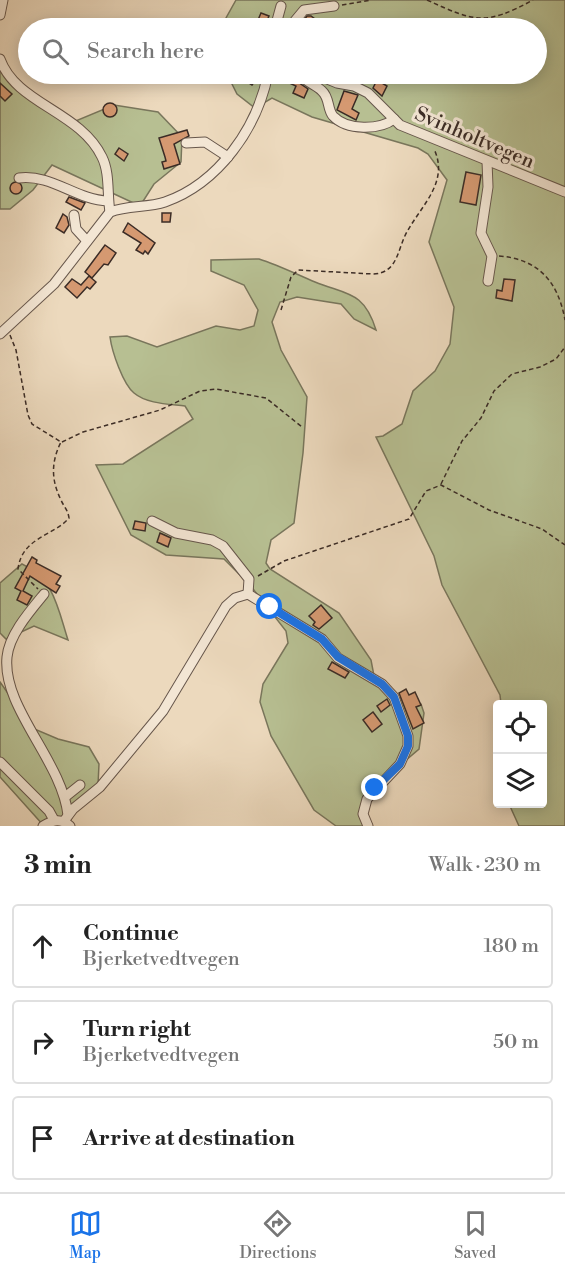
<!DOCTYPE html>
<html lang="en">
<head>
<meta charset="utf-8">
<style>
	:root { --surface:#fff; --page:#f2f2f2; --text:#222; --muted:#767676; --line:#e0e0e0; --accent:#1a73e8 }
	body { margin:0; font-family:"Libre Bodoni",serif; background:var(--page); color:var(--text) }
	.controls { position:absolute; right:18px; bottom:18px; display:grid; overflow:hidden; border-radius:6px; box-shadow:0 3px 15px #0003 }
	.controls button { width:54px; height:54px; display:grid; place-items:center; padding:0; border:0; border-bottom:2px solid var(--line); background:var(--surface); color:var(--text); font:30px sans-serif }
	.stop { position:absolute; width:18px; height:18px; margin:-14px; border:4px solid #1a73e8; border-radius:50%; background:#fff }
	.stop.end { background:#1a73e8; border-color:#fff; box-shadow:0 2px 6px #0008 }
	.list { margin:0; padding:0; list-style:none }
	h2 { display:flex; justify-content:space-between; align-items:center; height:78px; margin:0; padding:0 24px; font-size:26px }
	h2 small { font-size:20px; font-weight:400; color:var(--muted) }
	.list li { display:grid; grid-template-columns:39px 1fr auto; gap:18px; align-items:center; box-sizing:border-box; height:84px; margin:0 12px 12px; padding:0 12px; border:2px solid var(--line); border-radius:6px }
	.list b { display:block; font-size:22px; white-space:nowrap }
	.list p { margin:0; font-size:20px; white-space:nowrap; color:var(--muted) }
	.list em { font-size:20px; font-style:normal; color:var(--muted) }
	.icon { flex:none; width:33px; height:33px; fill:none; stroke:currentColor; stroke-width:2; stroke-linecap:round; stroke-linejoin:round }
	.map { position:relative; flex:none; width:565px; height:826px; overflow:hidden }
	.search { position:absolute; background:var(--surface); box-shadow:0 3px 15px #0003; left:18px; right:18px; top:18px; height:66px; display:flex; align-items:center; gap:15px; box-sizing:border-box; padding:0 21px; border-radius:33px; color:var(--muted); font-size:22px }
	.sheet { height:366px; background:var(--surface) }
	nav { display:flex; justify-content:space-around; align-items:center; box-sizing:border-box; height:84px; border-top:2px solid var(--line); background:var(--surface); font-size:16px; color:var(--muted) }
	nav a { display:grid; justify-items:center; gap:3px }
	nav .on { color:var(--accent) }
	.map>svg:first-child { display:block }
	.green { fill:#b7bf92; stroke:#79765c; stroke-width:1.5 }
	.building { fill:#d59971; stroke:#3b2c26; stroke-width:1.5 }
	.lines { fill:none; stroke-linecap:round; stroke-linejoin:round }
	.minor-casing { stroke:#67574c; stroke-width:11 }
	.path { stroke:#3b2c26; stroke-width:1.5; stroke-dasharray:4.5 3; stroke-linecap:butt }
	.minor { stroke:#f3e6d4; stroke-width:9 }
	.route { stroke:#1a73e8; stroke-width:8 }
	.labels { text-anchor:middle; stroke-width:6; stroke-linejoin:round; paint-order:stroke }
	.street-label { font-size:20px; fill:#3b2c26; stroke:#f3e6d4 }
</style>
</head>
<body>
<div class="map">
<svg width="565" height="826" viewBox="0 0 565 826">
	<rect width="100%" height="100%" fill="#ecd9bd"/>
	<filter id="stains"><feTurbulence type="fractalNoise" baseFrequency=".00333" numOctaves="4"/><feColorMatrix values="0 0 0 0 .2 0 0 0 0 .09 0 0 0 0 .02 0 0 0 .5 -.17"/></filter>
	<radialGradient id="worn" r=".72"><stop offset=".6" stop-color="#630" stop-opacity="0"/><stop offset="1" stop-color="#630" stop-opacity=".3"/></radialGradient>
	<!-- green -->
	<g class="green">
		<polygon points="236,0 565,0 565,826 519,826 509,804 542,804 542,704 501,704 500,695 442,585 434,556 376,437 383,436 402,424 413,391 435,371 450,344 454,307 429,242 447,180 428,154 418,148 312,117 272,98 255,108 237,94 227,74 536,74 536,28 225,28 226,18"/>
		<polygon points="0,65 19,90 71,123 114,105 158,112 182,137 181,162 154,184 140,206 52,165 33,190 10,209 0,209"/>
		<path d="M259,259C278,265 296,274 315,282C347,295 364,291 376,330L354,319L341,304L297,297L280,302L272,322L281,350L307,397L303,453L294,523L271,540L266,563L270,569L339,613L371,660L375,681L387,695L421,704L424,713L419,749L392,772L362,807L364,826H336L314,810L271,736L260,702L263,684L288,643L286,631L250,585L224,559L166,555L131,535L96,465L123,464L193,419L185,406C169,404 147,404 134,393C123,384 112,352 110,337L127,336L157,347L216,326L240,330L254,326L258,310L244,285L211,271V260Z"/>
		<path d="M22,564C54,578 58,609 68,640L34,626L6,639L0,633V583Z"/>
		<polygon points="0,682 32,728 58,739 89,747 99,764 98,785 73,811 69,826 44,826 0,777"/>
	</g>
	<!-- building -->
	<g class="building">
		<polygon points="261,13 269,16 266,23 255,28 241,28 258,20"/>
		<polygon points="307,16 311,16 327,28 301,28 299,27"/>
		<polygon points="244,74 260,74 252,85 241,78"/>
		<polygon points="283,74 294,74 292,78 308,89 304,98 293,93 296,86 281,79"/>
		<polygon points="377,80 387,86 382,96 373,88"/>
		<polygon points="0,83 12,94 5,101 0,96"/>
		<polygon points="344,91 358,95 352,109 359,113 356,120 337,110"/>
		<circle cx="110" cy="110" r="7"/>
		<polygon points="187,130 189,136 174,144 180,164 164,169 162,162 166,161 165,157 159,138"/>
		<polygon points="119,148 128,154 124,161 115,154"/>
		<polygon points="466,172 481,175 476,205 460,202"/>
		<circle cx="16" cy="188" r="6"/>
		<polygon points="69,197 85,203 81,210 66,202"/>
		<polygon points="162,213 171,213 170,222 162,222"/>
		<polygon points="63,214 67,217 69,225 64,233 56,228"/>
		<polygon points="128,223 155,243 148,254 145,251 143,254 136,250 141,243 123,232"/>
		<polygon points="105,245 116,253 108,265 104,264 92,278 85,272"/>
		<polygon points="89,276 96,282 90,289 87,287 77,298 65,287 72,279 81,285"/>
		<polygon points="504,279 515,280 512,301 496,298 497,290 502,291"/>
		<polygon points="135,521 146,523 145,531 133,529"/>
		<polygon points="160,533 171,538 168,547 157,542"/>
		<polygon points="32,557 37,560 36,563 61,576 56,584 60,586 56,593 30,576 23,591 32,596 27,605 17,600 21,591 15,588"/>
		<polygon points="321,605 332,618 319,629 313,625 315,622 309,616"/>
		<polygon points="332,662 349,672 345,678 328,669"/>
		<polygon points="406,689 409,695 415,692 421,705 416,707 424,723 413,729 399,693"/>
		<polygon points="387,699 390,705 381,712 377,706"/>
		<polygon points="373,712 382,724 372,732 363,720"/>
	</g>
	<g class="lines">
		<defs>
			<g id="minor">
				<polyline points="0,15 3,0"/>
				<polyline points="275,28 281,6"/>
				<polyline points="289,28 304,10 334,6"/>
				<path d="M0,59C16,104 80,111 102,157C110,173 107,194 110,212"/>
				<path d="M301,74C306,83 315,84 322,91C330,98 327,109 333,116C347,131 380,130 394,119"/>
				<polyline points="315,74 337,83 354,86 368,93 400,125 565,192"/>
				<polyline points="186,143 205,142 228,157"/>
				<polyline points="487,161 488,187 481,233 492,256 488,281"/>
				<path d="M19,178C52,174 76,200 108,201"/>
				<polyline points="74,215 76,229 87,241"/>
				<path d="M0,334L54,284L110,212C128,205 147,208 165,202C219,183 257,128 268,74"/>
				<polyline points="152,521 176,533 212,540 223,546 249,579 248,594"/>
				<path d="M44,594C30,611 9,635 7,657C2,708 62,761 68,815"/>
				<polyline points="248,594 322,639 338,658 382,684 394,697 408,736 408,746 400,764 367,799 363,814 368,826"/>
				<polyline points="0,762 49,811 54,820"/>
				<polyline points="65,797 80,785"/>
				<polyline points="64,821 73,809 100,787 163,711 226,606 235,598 248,594"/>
				<path d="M43,826C53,820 61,818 70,826"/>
			</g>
		</defs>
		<!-- minor casing -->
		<use href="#minor" class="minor-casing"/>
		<!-- path -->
		<g class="path">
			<path d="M427,0C475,22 485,26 533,0"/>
			<polyline points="342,5 371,0"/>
			<path d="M499,256C538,259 558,281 565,320"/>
			<path d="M281,310L291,277L298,270L373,274C399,273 397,248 408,230C423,204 449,181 434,149"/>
			<path d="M10,335L16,350L28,415L32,424L61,442C51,462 51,480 61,500C64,507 68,510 69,518C54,536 22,537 18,569L38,589"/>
			<polyline points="62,442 83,432 160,410 200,391 216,389 266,398 302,427"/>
			<polyline points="441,484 462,441 481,418 494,391 512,374 540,367 556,359 565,347"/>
			<polyline points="258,576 284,561 409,519 426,491 441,485 489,510 542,529 565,545"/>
		</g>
		<!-- minor -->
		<use href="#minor" class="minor"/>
	</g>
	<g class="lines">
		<!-- route -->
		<polyline class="route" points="270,607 322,639 338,657 382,684 394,697 408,736 408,746 400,764 375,788"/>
	</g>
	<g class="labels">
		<!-- street labels -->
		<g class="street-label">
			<text transform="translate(475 137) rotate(23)" y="7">Svinholtvegen</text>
		</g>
	</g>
	<rect width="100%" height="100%" filter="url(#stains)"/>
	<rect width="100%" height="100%" fill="url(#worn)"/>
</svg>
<div class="controls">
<button><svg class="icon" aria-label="locate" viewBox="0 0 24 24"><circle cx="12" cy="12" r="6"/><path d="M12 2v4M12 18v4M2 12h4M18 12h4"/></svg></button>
<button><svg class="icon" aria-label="layers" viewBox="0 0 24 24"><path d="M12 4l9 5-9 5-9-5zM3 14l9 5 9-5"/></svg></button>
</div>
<div class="stop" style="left:270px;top:607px"></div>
<div class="stop end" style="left:375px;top:788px"></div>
<div class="search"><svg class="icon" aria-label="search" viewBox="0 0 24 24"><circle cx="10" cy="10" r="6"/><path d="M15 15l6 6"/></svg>Search here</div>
</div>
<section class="sheet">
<h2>3 min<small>Walk · 230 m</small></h2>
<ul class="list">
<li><svg class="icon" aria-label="ahead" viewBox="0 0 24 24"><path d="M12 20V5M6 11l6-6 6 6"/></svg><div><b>Continue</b><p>Bjerketvedtvegen</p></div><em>180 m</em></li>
<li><svg class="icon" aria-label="right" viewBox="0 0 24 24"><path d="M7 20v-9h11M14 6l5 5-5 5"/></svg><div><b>Turn right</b><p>Bjerketvedtvegen</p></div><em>50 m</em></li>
<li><svg class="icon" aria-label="arrive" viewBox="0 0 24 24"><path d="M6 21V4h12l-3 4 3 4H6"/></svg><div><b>Arrive at destination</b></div></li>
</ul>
</section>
<nav>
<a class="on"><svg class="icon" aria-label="map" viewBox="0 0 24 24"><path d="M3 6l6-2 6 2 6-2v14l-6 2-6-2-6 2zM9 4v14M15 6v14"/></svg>Map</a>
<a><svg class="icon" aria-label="directions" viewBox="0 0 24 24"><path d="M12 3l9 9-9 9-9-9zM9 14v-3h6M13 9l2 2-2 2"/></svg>Directions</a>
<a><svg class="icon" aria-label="saved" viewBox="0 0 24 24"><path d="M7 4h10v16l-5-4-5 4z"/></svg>Saved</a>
</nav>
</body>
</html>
